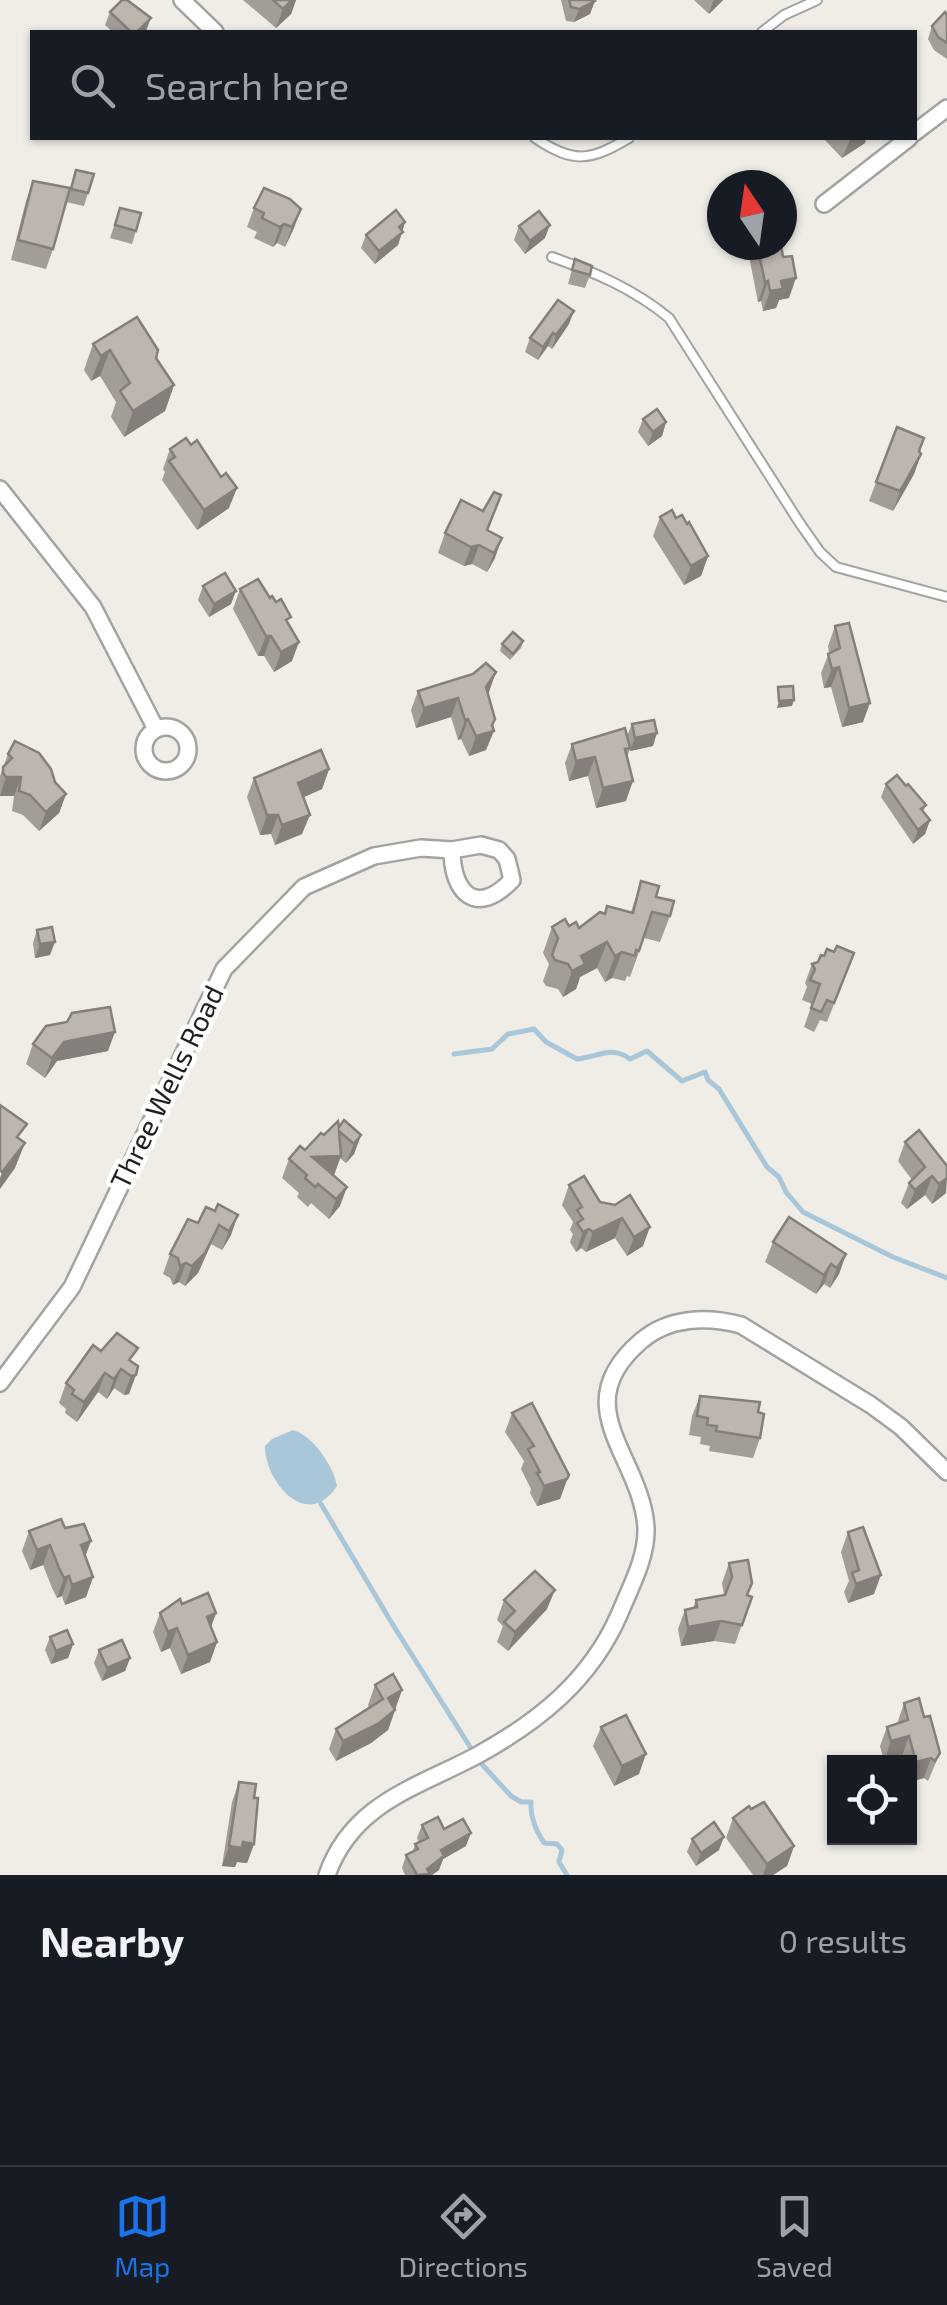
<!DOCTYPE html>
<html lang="en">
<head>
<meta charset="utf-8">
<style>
	:root { --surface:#171b24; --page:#20242c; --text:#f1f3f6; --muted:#9ea1a6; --line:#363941; --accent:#1a73e8 }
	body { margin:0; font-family:"Exo 2",sans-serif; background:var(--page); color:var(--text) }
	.controls { position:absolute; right:30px; bottom:30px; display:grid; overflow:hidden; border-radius:0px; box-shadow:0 2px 8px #0004 }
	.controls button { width:90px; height:90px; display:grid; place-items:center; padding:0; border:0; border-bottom:2px solid var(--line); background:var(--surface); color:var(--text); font:50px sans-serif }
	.compass { position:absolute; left:707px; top:170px; width:90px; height:90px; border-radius:50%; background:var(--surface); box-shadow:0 2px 8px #0004; rotate:347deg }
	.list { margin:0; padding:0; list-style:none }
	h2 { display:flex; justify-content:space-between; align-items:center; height:130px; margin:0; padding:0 40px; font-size:42px }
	h2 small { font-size:32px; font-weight:400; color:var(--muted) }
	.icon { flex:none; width:55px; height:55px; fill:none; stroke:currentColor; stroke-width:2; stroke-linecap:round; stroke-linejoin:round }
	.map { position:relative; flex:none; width:947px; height:1875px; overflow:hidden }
	.search { position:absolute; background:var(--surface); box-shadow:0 2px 8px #0004; left:30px; right:30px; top:30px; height:110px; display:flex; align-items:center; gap:25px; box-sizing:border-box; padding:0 35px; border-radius:0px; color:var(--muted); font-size:38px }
	.sheet { height:290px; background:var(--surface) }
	nav { display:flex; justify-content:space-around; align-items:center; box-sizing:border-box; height:140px; border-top:2px solid var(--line); background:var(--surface); font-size:28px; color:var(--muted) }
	nav a { display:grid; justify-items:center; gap:5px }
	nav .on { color:var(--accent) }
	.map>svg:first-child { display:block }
	.water { fill:#a9c7d9 }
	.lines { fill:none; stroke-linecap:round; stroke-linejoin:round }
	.stream { stroke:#a9c7d9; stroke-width:5 }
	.service-casing { stroke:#a3a3a3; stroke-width:12 }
	.minor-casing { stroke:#a3a3a3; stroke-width:20 }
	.service { stroke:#fff; stroke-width:8 }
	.minor { stroke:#fff; stroke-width:15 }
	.wall { fill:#a29d96 }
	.shaded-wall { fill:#847f7a }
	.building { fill:#bcb6af; stroke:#847f7a; stroke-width:2.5 }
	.labels { text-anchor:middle; stroke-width:9; stroke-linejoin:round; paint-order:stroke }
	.street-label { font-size:28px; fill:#1f1f1f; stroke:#fff }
</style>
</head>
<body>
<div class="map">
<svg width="947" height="1875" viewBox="0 0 947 1875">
	<rect width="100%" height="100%" fill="#efede6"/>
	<!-- water -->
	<path class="water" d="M293,1430C313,1436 333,1465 337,1486C306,1533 264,1479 265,1446L272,1439Z"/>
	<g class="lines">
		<!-- stream -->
		<g class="stream">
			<path d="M454,1054L492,1049L508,1034L534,1029L546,1042L577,1059C598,1057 611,1045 630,1059L647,1051L682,1081L705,1072L708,1080L719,1089L767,1167L779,1177L786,1192L803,1212L893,1257L947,1278"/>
			<path d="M321,1504L393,1625L479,1761L511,1796L521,1802H531C530,1818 536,1830 544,1843L557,1844L562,1850L559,1862L567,1875"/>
		</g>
		<defs>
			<g id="service">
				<polyline points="762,32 784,15 817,0"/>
				<path d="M535,138C574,164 590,161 629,138"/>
				<path d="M552,257C594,272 634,289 669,318L799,522L820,552L836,567L947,597"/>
			</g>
			<g id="minor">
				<polyline points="182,0 215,32"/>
				<polyline points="914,133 947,108"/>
				<polyline points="824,204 909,138"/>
				<polyline points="0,489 93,607 156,729"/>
				<circle cx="166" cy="749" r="22"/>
				<path d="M0,1383L72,1287L224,969L304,887L374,856L421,848L452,850L481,845L499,850L507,859L512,880C477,917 452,894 452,850"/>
				<path d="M327,1875C352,1804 415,1788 476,1756C538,1722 590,1681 619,1615C630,1588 647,1558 646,1528C642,1456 564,1407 641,1341C669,1317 707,1316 741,1325L871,1405L901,1427L947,1472"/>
			</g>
		</defs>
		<!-- service casing -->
		<use href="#service" class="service-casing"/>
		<!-- minor casing -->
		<use href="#minor" class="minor-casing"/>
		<!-- service -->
		<use href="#service" class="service"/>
		<!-- minor -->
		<use href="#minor" class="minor"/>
	</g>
	<!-- wall -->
	<g class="wall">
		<polygon points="243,0 296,0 291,14 276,28"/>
		<polygon points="561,0 594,0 590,14 574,22 566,21"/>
		<polygon points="694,0 723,0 709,14"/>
		<polygon points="110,12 146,31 145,32 113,32 105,25"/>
		<polygon points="947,15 947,59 934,50 928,39 932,26"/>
		<polygon points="823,138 866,138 865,143 842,158"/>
		<polygon points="76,170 88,193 84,206 66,202"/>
		<polygon points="33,181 53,249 46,269 11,260 26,201"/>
		<polygon points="120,208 136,231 132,244 110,238"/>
		<polygon points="254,208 294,228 285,247 277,243 273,247 254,238 257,232 247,227"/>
		<polygon points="405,222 398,245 375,264 361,248 366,235"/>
		<polygon points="519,226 545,238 525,254 514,240"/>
		<polygon points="750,245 781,245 789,298 779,300 776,308 763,311 761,301 758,302 748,251"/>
		<polygon points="575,259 590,275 585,288 568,284"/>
		<polygon points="569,324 552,349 548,346 538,360 525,352 530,338"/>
		<polygon points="93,344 156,358 174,385 165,411 124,437 111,417 116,402 100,376 91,381 84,370"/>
		<polygon points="643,419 666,422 662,436 648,446 638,432"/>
		<polygon points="897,427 921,454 914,474 893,511 869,501"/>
		<polygon points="191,445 229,508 197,530 162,480 165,472 163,469 170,449"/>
		<polygon points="660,517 676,518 687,524 708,556 701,576 684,585 653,536"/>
		<polygon points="488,530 495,558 487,572 472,564 464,566 438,553 445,533"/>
		<polygon points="203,586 231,604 209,617 198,600"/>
		<polygon points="240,589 270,598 289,624 292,661 274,672 264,656 258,656 233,609"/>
		<polygon points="835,626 863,722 842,727 831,687 824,688 821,673 829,653 828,646"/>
		<polygon points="523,641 521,648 510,660 500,651 502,644"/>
		<polygon points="418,691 488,693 495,719 486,750 469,756 461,739 458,740 451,717 416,728 411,710"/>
		<polygon points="632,724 653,746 630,751 630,749 627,757 626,801 596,808 588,776 569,781 565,763 572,744 627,736"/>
		<polygon points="8,754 55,782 66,794 59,813 39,831 23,815 12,811 14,796 0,796 0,776"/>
		<polygon points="329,769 322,789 303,797 302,834 275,845 271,834 260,835 247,797 254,778"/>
		<polygon points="886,784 906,786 926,805 923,812 930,820 925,834 913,844 881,797"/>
		<polygon points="641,881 656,897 670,916 660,942 644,938 630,977 627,976 625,981 612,978 605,982 597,968 580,977 576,989 563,997 558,989 546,986 543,981 549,964 543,953 552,927 569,926 579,928 604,913 631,912"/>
		<polygon points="37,930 50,955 35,958 33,943"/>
		<polygon points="834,952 854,953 827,1022 820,1020 814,1032 804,1027 812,1004 802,1000 807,987 805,983 812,964 818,962 824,956"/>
		<polygon points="33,1044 108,1051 57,1061 45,1078 26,1064"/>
		<polygon points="339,1127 361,1135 354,1154 346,1163 340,1158 334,1175 340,1206 329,1219 311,1203 308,1207 297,1197 299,1193 282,1178 289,1159 305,1150 324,1135"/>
		<polygon points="905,1142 946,1193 932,1204 925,1195 907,1209 901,1203 909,1183 912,1180 898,1161"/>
		<polygon points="569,1185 600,1202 615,1205 643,1246 627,1256 615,1238 586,1252 581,1248 576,1252 570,1242 573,1234 570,1230 573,1222 562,1205"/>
		<polygon points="218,1204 231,1235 222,1250 211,1244 198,1273 185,1286 179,1282 173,1285 170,1278 163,1274 170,1254 198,1223 215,1211"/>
		<polygon points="773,1242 846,1254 839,1274 830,1288 824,1284 816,1294 765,1262"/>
		<polygon points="101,1351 133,1363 129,1394 124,1395 114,1388 107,1399 98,1392 77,1422 65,1413 66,1409 59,1403 66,1383"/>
		<polygon points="700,1396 758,1412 760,1438 753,1458 709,1451 710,1446 700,1444 701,1437 689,1435 692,1416"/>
		<polygon points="512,1413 569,1475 560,1499 537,1506 530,1493 531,1489 521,1469 524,1461 505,1432"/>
		<polygon points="65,1528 85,1556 93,1577 86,1597 65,1605 62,1596 57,1598 52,1588 43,1565 30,1570 22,1551 29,1531"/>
		<polygon points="848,1532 874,1594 848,1603 844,1592 849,1581 841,1552"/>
		<polygon points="729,1563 747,1596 752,1597 735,1644 714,1641 681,1646 678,1629 685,1610 693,1608 696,1600 724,1595 722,1583"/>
		<polygon points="504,1600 547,1609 508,1651 497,1642 503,1626 497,1620"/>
		<polygon points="182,1604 216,1613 211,1627 217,1642 210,1662 181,1674 170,1648 161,1652 153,1632 160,1613"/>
		<polygon points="50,1637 73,1644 68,1658 51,1664 45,1650"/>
		<polygon points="99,1650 130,1658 125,1671 102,1681 94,1663"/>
		<polygon points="375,1685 402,1690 388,1730 371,1743 336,1761 329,1749 336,1729 369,1708 368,1705"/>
		<polygon points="904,1703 924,1717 940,1753 928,1781 924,1778 910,1782 910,1762 904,1762 902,1756 884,1761 880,1746 887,1727 897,1724"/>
		<polygon points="601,1727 639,1774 614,1786 593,1746"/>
		<polygon points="239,1782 254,1798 254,1844 247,1863 237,1862 235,1867 222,1866 232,1802"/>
		<polygon points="733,1818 794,1846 787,1866 773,1875 753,1875 726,1838"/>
		<polygon points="422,1825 444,1829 466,1846 443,1859 439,1870 432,1875 405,1875 402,1868 406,1855 413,1851 415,1844 419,1842 417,1838"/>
		<polygon points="692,1839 719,1850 696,1866 687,1852"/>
	</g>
	<!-- shaded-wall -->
	<g class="shaded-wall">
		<polygon points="292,0 296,0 291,14 276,28 283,9"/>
		<polygon points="714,0 723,0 709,14 713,1"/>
		<polygon points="595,1 590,14 574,22 579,9"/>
		<polygon points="151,18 146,31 137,32"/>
		<polygon points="851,138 866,138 865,143 842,158"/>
		<polygon points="301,209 294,228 285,247 292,227"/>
		<polygon points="405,222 398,245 375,264 379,251 399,227"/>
		<polygon points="284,224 277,243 273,247 280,227"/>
		<polygon points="550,225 545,238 525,254 530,241"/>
		<polygon points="796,278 789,298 779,300 776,308 763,311 770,291 781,281"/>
		<polygon points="768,281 761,301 758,302 765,282"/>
		<polygon points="574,311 569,324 552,349 556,335"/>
		<polygon points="553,333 548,346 538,360 543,347"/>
		<polygon points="110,350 100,376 91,381 101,356"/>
		<polygon points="174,385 165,411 124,437 133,411"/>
		<polygon points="666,422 662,436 648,446 653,432"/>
		<polygon points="921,454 914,474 893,511 900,491"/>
		<polygon points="237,488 229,508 197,530 204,510"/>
		<polygon points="502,538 495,558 487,572 494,553"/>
		<polygon points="479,545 472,564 464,566 471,547"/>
		<polygon points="708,556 701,576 684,585 691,566"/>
		<polygon points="236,591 231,604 209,617 214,604"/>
		<polygon points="266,636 271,636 264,656 258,656"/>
		<polygon points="299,642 292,661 274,672 281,652"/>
		<polygon points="839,667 831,687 824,688 832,669"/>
		<polygon points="496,672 489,692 479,706 486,687"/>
		<polygon points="458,698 451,717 416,728 424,708"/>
		<polygon points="794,700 792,706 777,708 779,701"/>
		<polygon points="870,703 863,722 842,727 849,708"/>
		<polygon points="468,719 461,739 458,740 465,720"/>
		<polygon points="495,719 491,732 494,731 486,750 469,756 476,736"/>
		<polygon points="657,733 653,746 630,751 635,738"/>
		<polygon points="595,757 588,776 569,781 576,761"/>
		<polygon points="329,769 322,789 291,803 298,783"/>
		<polygon points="6,777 21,777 14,796 0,796"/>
		<polygon points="633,781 626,801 596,808 603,788"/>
		<polygon points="66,794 59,813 39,831 46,812"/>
		<polygon points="267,815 278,815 271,834 260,835"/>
		<polygon points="310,815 302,834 275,845 282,825"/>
		<polygon points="930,820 925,834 913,844 918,830"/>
		<polygon points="55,942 50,955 35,958 40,944"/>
		<polygon points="607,942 597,968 580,977 576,989 563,997 572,971 581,956"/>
		<polygon points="622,952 612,978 605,982 615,956"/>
		<polygon points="115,1032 108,1051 57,1061 45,1078 52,1058 64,1042"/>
		<polygon points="361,1135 354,1154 346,1163 354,1144"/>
		<polygon points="25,1143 15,1168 0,1189 0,1178 2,1172"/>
		<polygon points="341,1156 334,1175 312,1157"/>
		<polygon points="932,1176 925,1195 907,1209 915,1190"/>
		<polygon points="947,1178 946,1193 932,1204 939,1184"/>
		<polygon points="347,1187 340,1206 329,1219 336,1199"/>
		<polygon points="238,1215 231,1235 222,1250 229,1231"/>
		<polygon points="622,1218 615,1238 586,1252 593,1232"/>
		<polygon points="219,1225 211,1244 198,1273 185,1286 192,1266"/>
		<polygon points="650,1227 643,1246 627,1256 634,1237"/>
		<polygon points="589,1229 581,1248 576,1252 583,1232"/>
		<polygon points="846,1254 839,1274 830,1288 837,1268"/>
		<polygon points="186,1263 179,1282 173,1285 180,1266"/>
		<polygon points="831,1264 824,1284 816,1294 824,1275"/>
		<polygon points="121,1369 114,1388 107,1399 114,1379"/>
		<polygon points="105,1373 98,1392 77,1422 84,1402"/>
		<polygon points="136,1375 129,1394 124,1395 131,1376"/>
		<polygon points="567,1479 560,1499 537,1506 544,1486"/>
		<polygon points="91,1541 84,1560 81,1545"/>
		<polygon points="50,1545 43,1565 30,1570 37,1550"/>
		<polygon points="881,1575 874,1594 848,1603 856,1584"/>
		<polygon points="69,1576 62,1596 57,1598 64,1578"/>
		<polygon points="93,1577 86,1597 65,1605 72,1585"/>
		<polygon points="555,1590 547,1609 508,1651 515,1632"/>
		<polygon points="216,1613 209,1632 207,1617"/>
		<polygon points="721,1621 714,1641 681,1646 688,1627"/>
		<polygon points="177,1628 170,1648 161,1652 168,1632"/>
		<polygon points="217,1642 210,1662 181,1674 188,1655"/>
		<polygon points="73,1644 68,1658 51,1664 56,1651"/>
		<polygon points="130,1658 125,1671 102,1681 107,1668"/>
		<polygon points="402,1690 395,1709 388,1698"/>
		<polygon points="395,1710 388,1730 371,1743 336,1761 343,1741"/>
		<polygon points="909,1736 902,1756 884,1761 891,1741"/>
		<polygon points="646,1754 639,1774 614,1786 622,1766"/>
		<polygon points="931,1758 924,1778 910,1782 916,1762"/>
		<polygon points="471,1833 466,1846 443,1859 439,1870 432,1875 425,1875 427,1869 441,1850"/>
		<polygon points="724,1837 719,1850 696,1866 701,1853"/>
		<polygon points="243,1842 254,1844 247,1863 237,1862 235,1867 222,1866 229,1846"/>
		<polygon points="794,1846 787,1866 773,1875 763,1875 767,1864"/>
	</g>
	<!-- building -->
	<g class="building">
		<polygon points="122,0 127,0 151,18 137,32 131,32 110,12"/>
		<polygon points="273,0 292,0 283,9"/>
		<polygon points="569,0 594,0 595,1 579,9 571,7"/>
		<polygon points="945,12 947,15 947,43 938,37 932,26"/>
		<polygon points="76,170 94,174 88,193 71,189"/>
		<polygon points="33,181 70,188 53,249 18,240"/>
		<polygon points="264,188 290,199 301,209 292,227 284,224 280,227 262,218 264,213 254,208"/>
		<polygon points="120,208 141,213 136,231 115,225"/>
		<polygon points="396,210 405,222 399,227 403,232 379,251 366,235"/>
		<polygon points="539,211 550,225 530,241 519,226"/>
		<polygon points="757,245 781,245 783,257 792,256 796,278 781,281 783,289 770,291 768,281 765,282"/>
		<polygon points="575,259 592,266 590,275 572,270"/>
		<polygon points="558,300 574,311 556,335 553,333 543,347 530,338"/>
		<polygon points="137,317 158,350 156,358 174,385 133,411 120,391 130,383 110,350 101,356 93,344"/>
		<polygon points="657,409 666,422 653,432 643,419"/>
		<polygon points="897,427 924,438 919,451 921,454 900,491 876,482"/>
		<polygon points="186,438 191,445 197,440 221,477 226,473 237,488 204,510 169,461 175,457 170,449"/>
		<polygon points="494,492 501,495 487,530 502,538 494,553 479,545 471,547 445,533 461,500 483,511"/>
		<polygon points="672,510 676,518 682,515 687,524 689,522 708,556 691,566 660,517"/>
		<polygon points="225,573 236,591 214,604 203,586"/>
		<polygon points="258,579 270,598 272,596 276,602 281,599 291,617 286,620 299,642 281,652 271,636 266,636 240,589"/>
		<polygon points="849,623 870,703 849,708 839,667 832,669 828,654 840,648 835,626"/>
		<polygon points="513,632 523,641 513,654 502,644"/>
		<polygon points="486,663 496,672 486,687 495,719 492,725 494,731 476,736 468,719 465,720 458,698 424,708 418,691 473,674"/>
		<polygon points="793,686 794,700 779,701 778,687"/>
		<polygon points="654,720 657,733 635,738 632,724"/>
		<polygon points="625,728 630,748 625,749 633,781 603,788 595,757 576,761 572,744"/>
		<polygon points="15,741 39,753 51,769 55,782 66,794 46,812 30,795 19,791 21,777 6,777 3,773 3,767 12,758 8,754"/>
		<polygon points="321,750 329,769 298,783 310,815 282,825 278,815 267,815 254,778"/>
		<polygon points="897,775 906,786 908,784 926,805 921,809 930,820 918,830 886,784"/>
		<polygon points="641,881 659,886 656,897 674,901 670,916 652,912 639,951 636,950 635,956 622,952 615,956 607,942 581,956 585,964 572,971 568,964 555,960 552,955 558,938 552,927 565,919 569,926 576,922 579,928 600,912 605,914 607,906 633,913"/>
		<polygon points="52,927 55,942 40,944 37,930"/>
		<polygon points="837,946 854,953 834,1003 827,1000 821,1012 811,1008 820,984 810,980 815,969 812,964 818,962 821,955 824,956 827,949 834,952"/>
		<polygon points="110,1007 115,1032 64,1042 52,1058 33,1044 46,1026 67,1022 72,1013"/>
		<polygon points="0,1105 27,1124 17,1137 25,1143 2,1172 0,1170"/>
		<polygon points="344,1120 361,1135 354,1144 339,1131 341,1156 312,1157 347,1187 336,1199 318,1184 315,1187 305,1178 307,1175 289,1159 300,1146 305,1150 321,1133 324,1135 338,1121 339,1127"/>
		<polygon points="919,1130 947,1166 947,1178 939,1184 932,1176 915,1190 909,1183 925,1167 905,1142"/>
		<polygon points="584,1176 600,1202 615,1205 630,1195 650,1227 634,1237 622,1218 593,1232 589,1229 583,1232 577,1223 583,1219 577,1210 582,1207 569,1185"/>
		<polygon points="218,1204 238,1215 229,1231 219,1225 205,1253 192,1266 186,1263 180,1266 178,1258 170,1254 188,1219 198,1223 206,1207 215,1211"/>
		<polygon points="789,1217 846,1254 837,1268 831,1264 824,1275 773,1242"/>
		<polygon points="117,1333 138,1348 129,1360 138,1366 136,1375 131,1376 121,1369 114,1379 105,1373 84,1402 72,1394 74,1390 66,1383 93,1345 101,1351"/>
		<polygon points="700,1396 760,1402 758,1412 764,1414 760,1438 716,1431 717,1426 707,1425 708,1418 697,1416"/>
		<polygon points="532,1403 569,1475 567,1479 544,1486 537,1473 540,1472 528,1449 534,1446 512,1413"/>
		<polygon points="61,1519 65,1528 84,1524 91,1541 81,1545 93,1577 72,1585 69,1576 64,1578 59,1568 50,1545 37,1550 29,1531"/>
		<polygon points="863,1527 881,1575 856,1584 852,1573 859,1570 848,1532"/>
		<polygon points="748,1560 752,1583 747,1595 752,1597 742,1625 721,1621 688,1627 685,1610 697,1607 696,1600 725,1595 732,1577 729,1563"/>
		<polygon points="535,1571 555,1590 515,1632 504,1622 515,1611 504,1600"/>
		<polygon points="208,1593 216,1613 207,1617 217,1642 188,1655 177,1628 168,1632 160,1613 180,1599 182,1604"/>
		<polygon points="67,1630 73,1644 56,1651 50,1637"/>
		<polygon points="122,1640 130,1658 107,1668 99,1650"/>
		<polygon points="393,1674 402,1690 388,1698 395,1710 379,1723 343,1741 336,1729 383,1699 375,1685"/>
		<polygon points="919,1698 924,1717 930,1716 940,1753 935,1761 931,1758 916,1762 909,1736 891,1741 887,1727 908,1720 904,1703"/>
		<polygon points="626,1715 646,1754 622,1766 601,1727"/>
		<polygon points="239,1782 256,1784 254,1798 258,1798 254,1844 243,1842 242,1848 229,1846"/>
		<polygon points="764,1802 794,1846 767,1864 733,1818 749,1806 751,1809"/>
		<polygon points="438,1817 444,1829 463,1819 471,1833 441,1850 444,1856 427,1869 430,1874 417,1875 406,1855 418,1849 415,1844 428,1838 422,1825"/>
		<polygon points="714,1822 724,1837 701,1853 692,1839"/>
	</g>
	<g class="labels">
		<!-- street labels -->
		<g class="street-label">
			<text transform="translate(167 1087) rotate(-64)" y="10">Three Wells Road</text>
		</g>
	</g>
</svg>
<div class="controls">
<button><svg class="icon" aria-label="locate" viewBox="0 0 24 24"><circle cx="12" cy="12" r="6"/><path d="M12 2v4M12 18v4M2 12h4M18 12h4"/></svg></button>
</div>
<svg class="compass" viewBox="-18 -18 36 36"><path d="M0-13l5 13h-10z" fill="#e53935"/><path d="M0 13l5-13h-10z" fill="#9ea1a6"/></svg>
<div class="search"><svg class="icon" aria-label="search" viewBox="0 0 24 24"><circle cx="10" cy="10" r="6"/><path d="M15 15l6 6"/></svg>Search here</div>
</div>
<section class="sheet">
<h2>Nearby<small>0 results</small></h2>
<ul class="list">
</ul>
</section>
<nav>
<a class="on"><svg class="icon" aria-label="map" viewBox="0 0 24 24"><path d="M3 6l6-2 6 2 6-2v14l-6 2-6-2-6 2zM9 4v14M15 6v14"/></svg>Map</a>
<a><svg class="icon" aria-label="directions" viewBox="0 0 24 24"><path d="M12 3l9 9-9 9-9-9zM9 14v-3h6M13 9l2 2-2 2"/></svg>Directions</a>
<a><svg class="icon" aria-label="saved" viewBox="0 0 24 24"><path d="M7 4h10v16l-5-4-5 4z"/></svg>Saved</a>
</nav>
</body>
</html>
